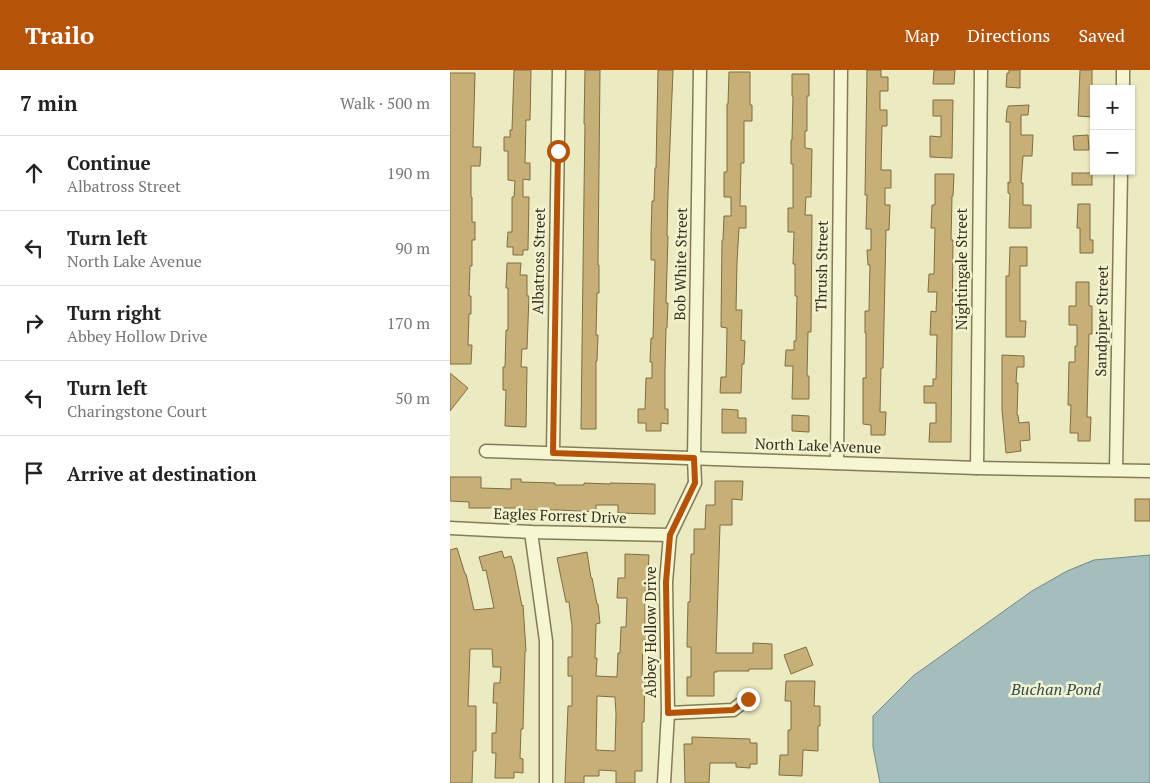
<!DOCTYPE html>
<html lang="en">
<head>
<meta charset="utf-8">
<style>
	:root { --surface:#fff; --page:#f2f2f2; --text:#222; --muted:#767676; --line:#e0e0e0; --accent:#b45309 }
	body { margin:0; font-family:"PT Serif",serif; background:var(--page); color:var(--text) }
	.controls { position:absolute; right:15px; top:15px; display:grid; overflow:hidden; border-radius:0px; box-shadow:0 1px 4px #0004 }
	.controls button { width:45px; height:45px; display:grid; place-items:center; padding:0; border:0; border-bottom:1px solid var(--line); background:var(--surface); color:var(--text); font:25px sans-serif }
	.stop { position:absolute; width:15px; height:15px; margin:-11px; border:4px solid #b45309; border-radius:50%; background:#fff }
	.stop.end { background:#b45309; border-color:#fff; box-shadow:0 1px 5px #0008 }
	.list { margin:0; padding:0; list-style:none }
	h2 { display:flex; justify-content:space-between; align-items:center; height:65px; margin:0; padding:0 20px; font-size:21px }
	h2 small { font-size:16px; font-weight:400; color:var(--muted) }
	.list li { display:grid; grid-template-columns:32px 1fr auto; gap:15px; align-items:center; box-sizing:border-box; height:75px; padding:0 20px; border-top:1px solid var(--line) }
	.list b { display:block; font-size:19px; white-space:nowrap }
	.list p { margin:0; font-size:16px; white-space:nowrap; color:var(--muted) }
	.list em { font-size:16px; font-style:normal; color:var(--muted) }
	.icon { flex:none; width:28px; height:28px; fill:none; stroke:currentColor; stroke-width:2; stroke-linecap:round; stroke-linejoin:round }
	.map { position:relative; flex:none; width:700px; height:713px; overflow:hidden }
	header { display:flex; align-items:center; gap:30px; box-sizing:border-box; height:70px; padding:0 25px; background:var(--accent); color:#fff }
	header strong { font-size:24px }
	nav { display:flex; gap:28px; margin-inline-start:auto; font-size:18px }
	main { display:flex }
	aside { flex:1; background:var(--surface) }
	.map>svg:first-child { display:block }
	.water { fill:#a3bebd; stroke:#6b8a8b }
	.building { fill:#c7af78; stroke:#816c41; fill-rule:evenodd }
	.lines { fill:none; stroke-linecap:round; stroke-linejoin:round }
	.minor-casing { stroke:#837b59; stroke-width:15 }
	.minor { stroke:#f7f6d3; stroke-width:12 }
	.route { stroke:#b45309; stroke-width:6 }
	.labels { text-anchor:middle; stroke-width:5; stroke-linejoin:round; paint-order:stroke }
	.street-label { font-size:15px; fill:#342e1d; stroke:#f3f3d0 }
	.water-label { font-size:16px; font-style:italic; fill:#2d4b53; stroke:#f3f3d0 }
</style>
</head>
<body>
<header>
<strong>Trailo</strong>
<nav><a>Map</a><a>Directions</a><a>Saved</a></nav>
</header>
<main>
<aside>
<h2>7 min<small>Walk · 500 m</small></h2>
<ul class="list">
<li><svg class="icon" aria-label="ahead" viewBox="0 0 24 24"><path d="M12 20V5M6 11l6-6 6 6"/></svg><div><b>Continue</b><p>Albatross Street</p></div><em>190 m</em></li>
<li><svg class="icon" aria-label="left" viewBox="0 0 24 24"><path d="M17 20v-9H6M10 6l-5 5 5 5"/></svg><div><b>Turn left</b><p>North Lake Avenue</p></div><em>90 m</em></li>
<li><svg class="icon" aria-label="right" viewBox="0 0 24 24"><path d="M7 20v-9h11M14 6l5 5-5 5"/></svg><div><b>Turn right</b><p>Abbey Hollow Drive</p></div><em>170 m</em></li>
<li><svg class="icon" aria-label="left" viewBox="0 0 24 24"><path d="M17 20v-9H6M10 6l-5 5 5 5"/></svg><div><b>Turn left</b><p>Charingstone Court</p></div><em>50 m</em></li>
<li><svg class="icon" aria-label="arrive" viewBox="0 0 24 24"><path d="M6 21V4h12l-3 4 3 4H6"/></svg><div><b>Arrive at destination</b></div></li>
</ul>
</aside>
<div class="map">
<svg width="700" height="713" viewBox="0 0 700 713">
	<rect width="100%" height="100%" fill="#ebeac1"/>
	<!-- water -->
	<polygon class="water" points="700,485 700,713 430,713 423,677 423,646 463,606 582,521 617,501 644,490"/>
	<!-- building -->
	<g class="building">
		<polygon points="64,0 81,0 80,50 76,50 75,93 80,93 80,110 73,109 73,127 79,127 78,180 73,180 73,185 63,185 63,177 57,177 58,162 62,162 62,127 64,127 65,111 58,110 58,81 54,81 54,67 60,67 60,60 62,60"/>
		<polygon points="135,0 150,0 148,195 149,195 149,223 147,223 146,265 148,265 147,291 146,291 146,359 131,359 134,122 135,54 134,54"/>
		<polygon points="208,0 223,0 218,123 217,166 218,166 216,233 218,233 217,258 216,258 215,300 215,339 218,339 218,354 211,353 211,361 196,361 196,353 188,353 188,339 195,339 196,308 202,308 202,292 200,292 201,268 203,268 205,190 201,190 201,166 202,131 204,131 205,98 206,98"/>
		<polygon points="417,0 431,0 431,7 438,7 438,21 430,21 430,40 437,40 437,56 432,56 431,100 441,100 441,118 435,118 435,135 440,135 439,160 436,160 433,298 431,298 430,342 436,342 435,365 421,365 421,355 413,354 413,308 416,308 416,263 415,263 415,241 419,241 420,195 418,195 417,180 421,180 421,159 416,159 417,125 415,125"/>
		<polygon points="484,0 505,0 504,14 483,14"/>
		<polygon points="559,0 570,0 570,18 556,17 557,3 559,3"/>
		<polygon points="630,0 642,0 642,47 628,46"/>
		<polygon points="279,2 300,2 300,35 302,35 302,51 294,51 294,93 291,93 290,136 296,136 296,158 289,158 287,193 286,240 292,240 291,270 295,271 294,294 292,294 291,323 270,323 271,307 276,307 277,258 271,257 272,170 273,170 274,146 281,146 281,127 274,127 274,102 277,102 277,34 278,34"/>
		<polygon points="0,3 25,3 23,77 31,77 30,96 21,96 21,127 22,127 22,152 25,152 25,170 22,170 22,196 20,196 19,226 21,226 21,244 19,244 18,275 22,275 21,294 0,294"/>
		<polygon points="342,4 359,4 359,26 357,26 357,61 355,61 355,78 362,79 361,127 356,127 355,145 362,145 361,262 358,262 357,306 359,306 359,329 342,329 343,296 335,296 336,280 344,280 344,271 346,271 347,226 345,226 345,194 343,194 344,162 338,162 338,138 343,138 343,94 341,94 341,70 342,70 343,26 342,26"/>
		<polygon points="483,30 503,30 502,88 480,87 480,66 491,67 491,46 483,46"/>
		<polygon points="579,35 578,45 571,45 571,65 583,65 582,86 573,86 571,113 573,113 573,135 581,135 581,158 559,158 560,124 558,123 558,112 560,113 560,52 556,52 557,39 558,38 558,36"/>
		<polygon points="638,65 639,80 624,80 623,66"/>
		<rect x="622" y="103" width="20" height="12"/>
		<polygon points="485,104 504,104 503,126 502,126 501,170 503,170 501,372 479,372 480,353 486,353 486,333 474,333 474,316 483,316 483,309 486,309 487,265 480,265 481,241 486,242 487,222 478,222 479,204 484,204 485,158 481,158 482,135 485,135"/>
		<polygon points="628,134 640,134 640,170 643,170 643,183 630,183 630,158 627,158"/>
		<polygon points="560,177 577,177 577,196 570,196 570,251 576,251 575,267 556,267 556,206 559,206"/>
		<polygon points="57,193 71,193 70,205 77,205 77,226 79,226 77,279 72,279 71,297 77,297 76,357 55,356 56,320 53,320 53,297 55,297 56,260 58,260 58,218 56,218"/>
		<polygon points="626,212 639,212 639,236 642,236 642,264 639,264 637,347 641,347 640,371 628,371 628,363 620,363 621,335 618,335 619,292 625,292 625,276 627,276 627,255 619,255 619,236 626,236"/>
		<polygon points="552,285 574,286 574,297 567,297 566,313 568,313 567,345 568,345 569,353 579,352 580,370 570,371 571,381 556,383 552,340"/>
		<polygon points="0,303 18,318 0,341"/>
		<polygon points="272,339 288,340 288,348 296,348 296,363 272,363"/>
		<polygon points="342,345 359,346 359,362 342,361"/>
		<polygon points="0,407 31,407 31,418 61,419 61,409 71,409 71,412 105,413 105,415 134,415 134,413 160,414 160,413 205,414 205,444 168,443 168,435 146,435 146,442 109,440 68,440 68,438 19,438 19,432 0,431"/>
		<polygon points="265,411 293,411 292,430 282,429 282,455 270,455 266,583 303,583 303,573 322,574 322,599 299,599 299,601 267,601 267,602 264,602 264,626 237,626 237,607 241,607 241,577 237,577 238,532 240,532 241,484 244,484 244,459 255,459 256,435 265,435"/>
		<rect x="685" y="429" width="15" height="22"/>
		<polygon points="7,478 15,504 16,504 24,540 44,538 36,500 33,501 29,487 52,481 54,488 61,486 64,495 72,536 73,535 76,581 75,582 73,659 71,659 70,688 73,689 73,703 64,702 64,708 45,708 46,683 42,683 42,663 46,663 47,633 43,633 44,613 50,613 51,597 43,597 42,579 20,579 18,636 26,636 26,681 23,681 22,713 0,713 0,480"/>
		<path d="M137,482L141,508H142L147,534H148L150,553L146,554L145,588H147L146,606L167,607L168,583H170L171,557H176L177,528H167L168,508H175V484L199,485L198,503H196L195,528V558H196V570H193L192,607H195L194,652H192V701H185V713H166V701L149,700V706H134V713H115L118,636H122V606H118V587H122V556L119,532H116L107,488ZM147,626L165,627L166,644L165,681L146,680Z"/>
		<polygon points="356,577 363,595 341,604 334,585"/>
		<polygon points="336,611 365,611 364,636 370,636 370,656 368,656 368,681 353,680 352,706 329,705 330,685 338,685 338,660 341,660 341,631 335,631"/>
		<polygon points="242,667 300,669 300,673 307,673 307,694 300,694 300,698 286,697 286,693 260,693 259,713 235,713 234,674 242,674"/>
	</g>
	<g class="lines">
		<defs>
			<g id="minor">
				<polyline points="673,19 673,0"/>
				<polyline points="36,381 527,398 700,401"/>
				<polyline points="103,383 109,0"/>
				<polyline points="387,393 391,0"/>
				<polyline points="527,398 531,0"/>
				<polyline points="666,400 671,101"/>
				<polyline points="0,458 81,462 220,465"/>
				<polyline points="81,462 96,571 96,713"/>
				<polyline points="218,643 283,640 297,629"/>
				<polyline points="214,713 218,643 216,512 220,465 245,413 244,388 250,0"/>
			</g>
		</defs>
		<!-- minor casing -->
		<use href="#minor" class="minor-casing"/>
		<!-- minor -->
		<use href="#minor" class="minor"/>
	</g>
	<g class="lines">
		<!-- route -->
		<polyline class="route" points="108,81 103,383 244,388 245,413 220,465 216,512 218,643 283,640 298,629"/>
	</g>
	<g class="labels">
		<!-- street labels -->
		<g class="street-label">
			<text transform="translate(89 191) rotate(-89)" y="5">Albatross Street</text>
			<text transform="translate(231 194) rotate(-89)" y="5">Bob White Street</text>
			<text transform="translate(372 196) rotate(-89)" y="5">Thrush Street</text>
			<text transform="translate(512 199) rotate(-90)" y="5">Nightingale Street</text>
			<text transform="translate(652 251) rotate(-89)" y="5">Sandpiper Street</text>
			<text transform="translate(368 376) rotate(2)" y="5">North Lake Avenue</text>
			<text transform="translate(110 446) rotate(2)" y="5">Eagles Forrest Drive</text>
			<text transform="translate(201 562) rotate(-90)" y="5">Abbey Hollow Drive</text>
		</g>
		<!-- water labels -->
		<g class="water-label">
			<text x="606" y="625">Buchan Pond</text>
		</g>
	</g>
</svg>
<div class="controls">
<button>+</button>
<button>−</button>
</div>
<div class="stop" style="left:108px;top:81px"></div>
<div class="stop end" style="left:298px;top:629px"></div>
</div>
</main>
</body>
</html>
